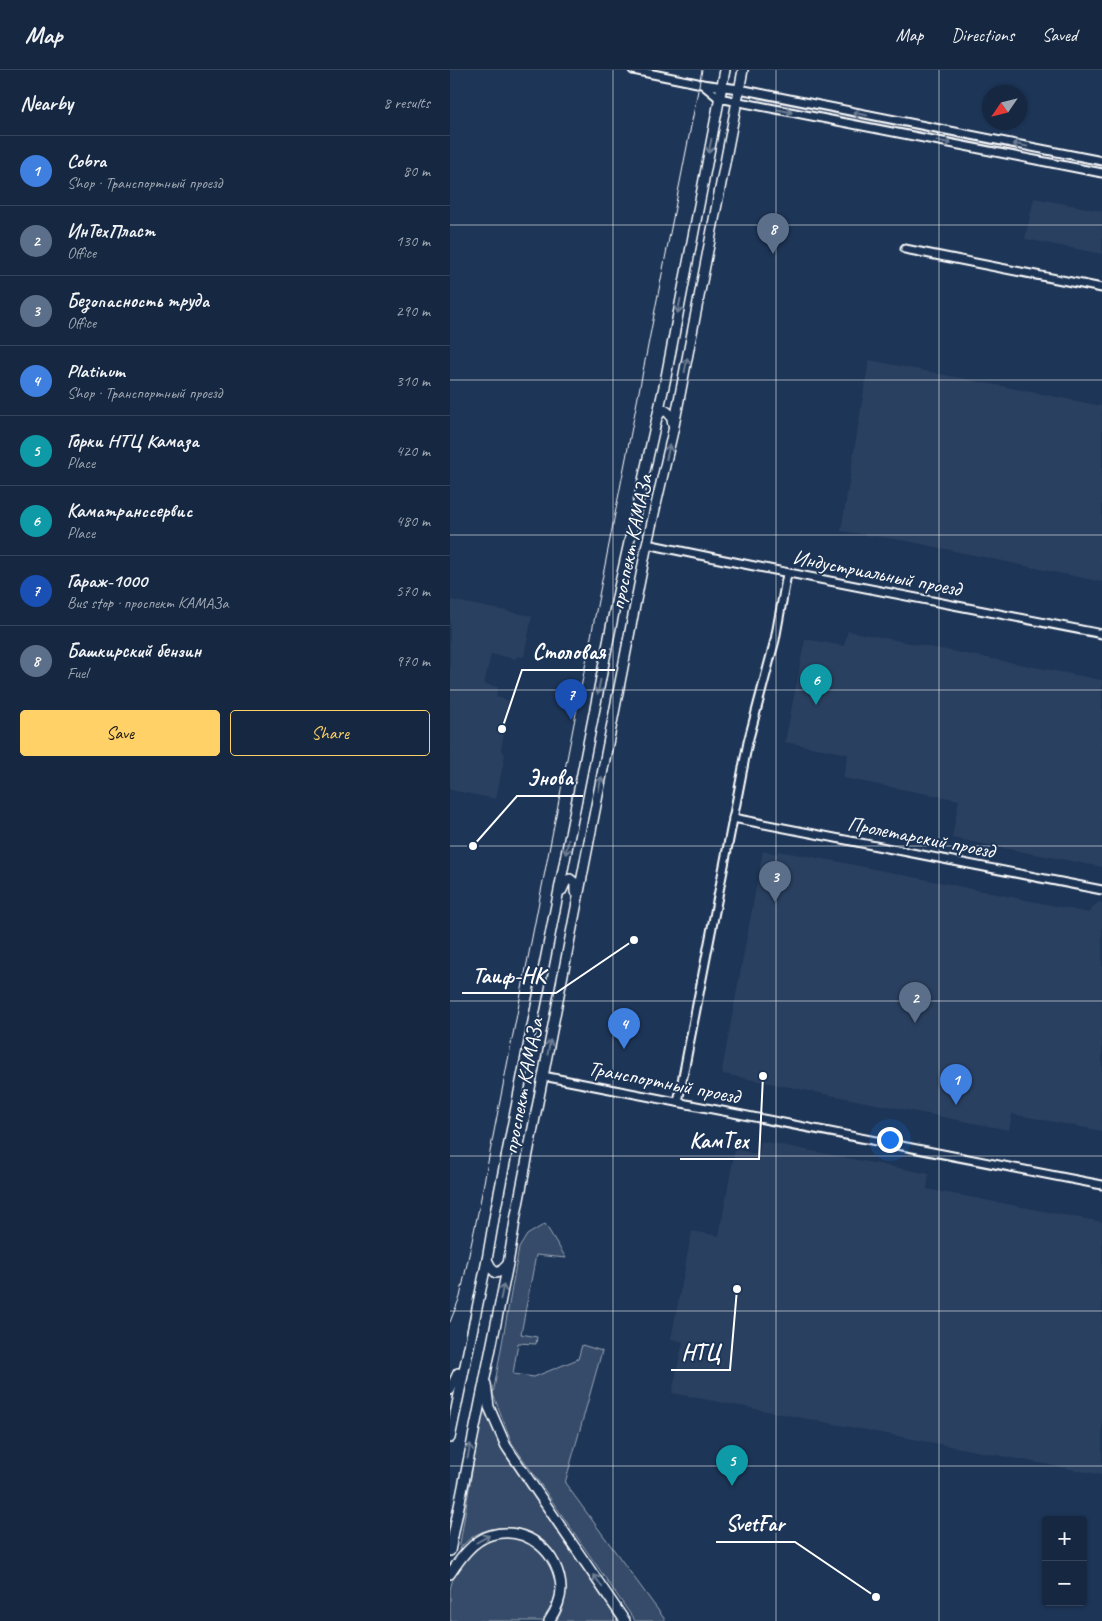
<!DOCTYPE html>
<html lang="en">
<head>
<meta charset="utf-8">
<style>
	:root { --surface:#162841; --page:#23344c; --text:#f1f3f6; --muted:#9ea6b1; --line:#35445a; --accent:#ffd166 }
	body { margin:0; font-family:Caveat,sans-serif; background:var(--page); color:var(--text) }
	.controls { position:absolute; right:15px; bottom:15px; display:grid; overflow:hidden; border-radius:5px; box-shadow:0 1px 4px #0004 }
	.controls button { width:45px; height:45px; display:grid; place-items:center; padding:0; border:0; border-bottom:1px solid var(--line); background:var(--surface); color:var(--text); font:25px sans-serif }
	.compass { position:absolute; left:532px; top:15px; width:45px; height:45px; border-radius:50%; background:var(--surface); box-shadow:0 1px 4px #0004; rotate:235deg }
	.you { position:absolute; left:439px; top:1069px; width:18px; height:18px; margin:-12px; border:4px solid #fff; border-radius:50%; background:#1a73e8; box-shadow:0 0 0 8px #1a73e833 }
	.badge { display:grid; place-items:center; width:32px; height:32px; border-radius:50%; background:var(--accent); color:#fff; font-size:16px; font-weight:700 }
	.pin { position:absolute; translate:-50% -41px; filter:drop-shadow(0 1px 2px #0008) }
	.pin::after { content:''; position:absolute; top:26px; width:18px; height:15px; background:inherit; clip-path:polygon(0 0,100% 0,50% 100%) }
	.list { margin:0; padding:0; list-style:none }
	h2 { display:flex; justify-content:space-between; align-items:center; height:65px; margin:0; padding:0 20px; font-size:21px }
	h2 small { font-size:16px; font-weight:400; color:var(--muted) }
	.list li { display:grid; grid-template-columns:32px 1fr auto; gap:15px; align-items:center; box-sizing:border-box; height:70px; padding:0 20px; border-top:1px solid var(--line) }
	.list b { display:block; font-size:19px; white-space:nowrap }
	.list p { margin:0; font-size:16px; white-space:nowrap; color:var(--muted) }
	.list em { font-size:16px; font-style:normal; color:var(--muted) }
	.actions { display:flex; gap:10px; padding:15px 20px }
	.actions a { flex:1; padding:11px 0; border:1px solid var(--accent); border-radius:5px; text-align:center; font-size:18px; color:var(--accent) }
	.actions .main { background:var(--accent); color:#111 }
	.map { position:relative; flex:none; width:652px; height:1551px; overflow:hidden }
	header { display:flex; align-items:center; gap:30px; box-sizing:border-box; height:70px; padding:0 25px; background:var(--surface); border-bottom:1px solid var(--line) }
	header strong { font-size:24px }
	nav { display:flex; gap:28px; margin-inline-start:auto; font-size:18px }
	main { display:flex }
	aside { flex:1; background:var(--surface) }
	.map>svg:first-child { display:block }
	.built { fill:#2a4161 }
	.green { fill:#364b69; stroke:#9aa5b4 }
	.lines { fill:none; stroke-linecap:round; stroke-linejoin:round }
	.minor-casing { stroke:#fff; stroke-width:11 }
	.major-casing { stroke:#fff; stroke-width:12 }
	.minor { stroke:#1d3557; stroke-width:7 }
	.major { stroke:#1d3557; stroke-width:9 }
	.tram { stroke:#fff; stroke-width:1 }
	.oneway { stroke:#6c7c92 }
	.grid { fill:none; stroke:#fff; stroke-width:1; stroke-opacity:0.55 }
	.labels { text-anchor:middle; stroke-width:4; stroke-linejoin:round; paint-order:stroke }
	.street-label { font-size:21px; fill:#fff; stroke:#1d3557 }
	.leader { fill:none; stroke:#fff; stroke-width:2 }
	.callout-dot { fill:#fff; stroke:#1d3557; stroke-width:2 }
	.callout-label { font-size:22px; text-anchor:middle; font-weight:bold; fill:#fff; stroke:#1d3557; stroke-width:4; stroke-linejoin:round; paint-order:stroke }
</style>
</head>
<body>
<header>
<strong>Map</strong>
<nav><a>Map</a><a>Directions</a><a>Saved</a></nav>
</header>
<main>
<aside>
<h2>Nearby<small>8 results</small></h2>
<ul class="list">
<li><span class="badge" style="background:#3f7fe0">1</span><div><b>Cobra</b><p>Shop · Транспортный проезд</p></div><em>80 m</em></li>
<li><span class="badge" style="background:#5c6f8a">2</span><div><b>ИнТехПласт</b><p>Office</p></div><em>130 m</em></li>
<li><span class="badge" style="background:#5c6f8a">3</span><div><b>Безопасность труда</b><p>Office</p></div><em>290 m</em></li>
<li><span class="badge" style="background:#3f7fe0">4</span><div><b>Platinum</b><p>Shop · Транспортный проезд</p></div><em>310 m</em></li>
<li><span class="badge" style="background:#0f9aa8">5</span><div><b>Горки НТЦ Камаза</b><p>Place</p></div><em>420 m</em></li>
<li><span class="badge" style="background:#0f9aa8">6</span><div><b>Каматранссервис</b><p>Place</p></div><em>480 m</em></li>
<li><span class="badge" style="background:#1a4fb4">7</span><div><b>Гараж-1000</b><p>Bus stop · проспект КАМАЗа</p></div><em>570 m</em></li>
<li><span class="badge" style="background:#5c6f8a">8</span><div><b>Башкирский бензин</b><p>Fuel</p></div><em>970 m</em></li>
</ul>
<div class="actions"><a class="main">Save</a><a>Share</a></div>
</aside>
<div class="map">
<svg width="652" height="1551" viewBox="0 0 652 1551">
	<rect width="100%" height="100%" fill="#1d3557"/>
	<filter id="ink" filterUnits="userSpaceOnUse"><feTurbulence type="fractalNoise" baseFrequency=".02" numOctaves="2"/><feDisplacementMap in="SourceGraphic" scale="10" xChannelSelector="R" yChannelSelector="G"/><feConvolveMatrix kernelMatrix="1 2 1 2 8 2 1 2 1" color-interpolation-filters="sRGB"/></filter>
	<g filter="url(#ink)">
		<!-- built -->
		<g class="built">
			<polygon points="584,128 652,141 652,184 575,169"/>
			<polygon points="419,290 652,336 652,512 457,471 391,461"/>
			<polygon points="0,530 82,546 74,587 67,586 66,589 41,584 34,614 48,617 46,627 61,631 51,679 55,685 46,729 0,720"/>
			<polygon points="398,561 652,610 652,797 502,768 509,730 393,708 398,684 335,672 355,569 394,576"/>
			<polygon points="313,781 327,784 328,781 385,791 640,843 642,838 649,832 652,833 652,1061 562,1044 559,1060 273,1004 272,1000"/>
			<polygon points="311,1071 479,1104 477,1119 652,1152 652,1405 222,1323 233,1272 221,1269 242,1161 269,1166 285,1079 309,1085"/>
		</g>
		<!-- green -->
		<g class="green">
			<polygon points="311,29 569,78 568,82 310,33 309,30"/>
			<polygon points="95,1154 116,1188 86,1185 71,1264 87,1267 86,1274 68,1273 63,1304 84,1307 128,1289 132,1275 152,1281 115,1413 216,1551 185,1551 62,1373 43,1324 69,1178 77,1165"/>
			<path d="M33,1334L53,1382L168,1551H106C113,1541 116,1529 116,1518C114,1479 80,1450 41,1459C28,1462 17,1469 9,1480Z"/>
			<path d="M48,1468C60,1468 72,1468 83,1474C108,1490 114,1528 95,1551H0C0,1541 0,1530 0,1520C5,1494 25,1476 48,1468Z"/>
		</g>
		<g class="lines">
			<defs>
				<g id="minor">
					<polyline points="183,0 252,14 289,19 652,91"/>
					<polyline points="252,14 269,28 652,103"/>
					<polyline points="455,179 652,218"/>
					<path d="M197,474C348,506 500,534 652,564"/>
					<polyline points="283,748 652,820"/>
					<polyline points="93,1006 652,1115"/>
					<polyline points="228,1032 298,672 325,570 337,504"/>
				</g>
				<g id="major">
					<path d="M207,348L210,343L214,340C221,343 222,348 223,355"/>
					<polyline points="112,820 116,811 120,809 125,813 125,822"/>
					<polyline points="37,1190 42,1199 46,1203 51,1201 57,1195"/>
					<polyline points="36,1314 39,1337 56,1376 175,1551"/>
					<polyline points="0,1320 8,1303"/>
					<polyline points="0,1368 37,1190 45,1143 169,517 215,312 275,0"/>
					<polyline points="0,1481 58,1194 66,1145 197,474 223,361 293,0"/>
					<path d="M0,1504C10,1489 23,1470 41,1465C77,1455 110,1483 111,1519C111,1530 105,1542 99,1551"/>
				</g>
			</defs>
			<!-- minor casing -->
			<use href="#minor" class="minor-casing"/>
			<!-- major casing -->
			<use href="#major" class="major-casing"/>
			<!-- minor -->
			<use href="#minor" class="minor"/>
			<!-- major -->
			<use href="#major" class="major"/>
			<!-- tram -->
			<polyline class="tram" points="0,1252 10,1227 29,1138 252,0"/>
		</g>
		<!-- one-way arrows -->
		<defs><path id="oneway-shaft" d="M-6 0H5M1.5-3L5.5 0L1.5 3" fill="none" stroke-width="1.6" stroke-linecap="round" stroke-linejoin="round" transform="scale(1.25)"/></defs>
		<g class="oneway">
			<use href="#oneway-shaft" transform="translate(335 41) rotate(11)"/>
			<use href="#oneway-shaft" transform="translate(410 44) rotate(-169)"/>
			<use href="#oneway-shaft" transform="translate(494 72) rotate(11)"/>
			<use href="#oneway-shaft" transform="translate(570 75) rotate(-169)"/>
			<use href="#oneway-shaft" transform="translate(260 76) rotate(101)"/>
			<use href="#oneway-shaft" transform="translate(229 236) rotate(101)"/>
			<use href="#oneway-shaft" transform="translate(236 295) rotate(-79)"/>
			<use href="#oneway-shaft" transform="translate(218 382) rotate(-77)"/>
			<use href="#oneway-shaft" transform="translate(149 617) rotate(101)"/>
			<use href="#oneway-shaft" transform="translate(150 714) rotate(-79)"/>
			<use href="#oneway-shaft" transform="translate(117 777) rotate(101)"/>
			<use href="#oneway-shaft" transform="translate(99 977) rotate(-79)"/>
			<use href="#oneway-shaft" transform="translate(52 1222) rotate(-78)"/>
			<use href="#oneway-shaft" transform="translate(19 1381) rotate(-79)"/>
			<use href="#oneway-shaft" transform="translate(33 1469) rotate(-29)"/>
			<use href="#oneway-shaft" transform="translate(148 1511) rotate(-124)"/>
		</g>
	</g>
	<!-- grid -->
	<path class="grid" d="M163,0V1551M326,0V1551M489,0V1551M0,155H652M0,310H652M0,465H652M0,620H652M0,776H652M0,931H652M0,1086H652M0,1241H652M0,1396H652"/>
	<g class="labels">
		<!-- street labels -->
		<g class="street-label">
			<text transform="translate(181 472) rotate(-78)" y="7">проспект КАМАЗа</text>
			<text transform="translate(427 503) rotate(11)" y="7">Индустриальный проезд</text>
			<text transform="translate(471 767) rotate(11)" y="7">Пролетарский проезд</text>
			<text transform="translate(214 1012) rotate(11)" y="7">Транспортный проезд</text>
			<text transform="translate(73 1016) rotate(-79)" y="7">проспект КАМАЗа</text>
		</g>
	</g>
	<!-- callouts -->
	<path class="leader" d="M52 659L72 600H165M23 776L67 726H133M184 870L106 923H12M313 1006L309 1089H230M287 1219L280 1300H221M426 1527L345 1472H266"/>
	<g class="callout-dot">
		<circle cx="52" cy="659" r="5"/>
		<circle cx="23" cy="776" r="5"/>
		<circle cx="184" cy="870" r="5"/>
		<circle cx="313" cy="1006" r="5"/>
		<circle cx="287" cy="1219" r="5"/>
		<circle cx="426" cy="1527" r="5"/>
	</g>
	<g class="callout-label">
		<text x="119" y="589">Столовая</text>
		<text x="100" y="715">Энова</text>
		<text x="59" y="913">Таиф-НК</text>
		<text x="269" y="1078">КамТех</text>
		<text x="251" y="1290">НТЦ</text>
		<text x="305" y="1461">SvetFar</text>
	</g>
</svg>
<div class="controls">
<button>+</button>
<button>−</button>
</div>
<svg class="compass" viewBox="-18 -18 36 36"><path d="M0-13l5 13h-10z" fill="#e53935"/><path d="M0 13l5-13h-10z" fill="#9ea6b1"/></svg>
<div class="you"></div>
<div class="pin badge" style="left:506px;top:1035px;background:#3f7fe0">1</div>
<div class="pin badge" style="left:465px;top:953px;background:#5c6f8a">2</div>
<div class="pin badge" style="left:325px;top:832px;background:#5c6f8a">3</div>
<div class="pin badge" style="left:174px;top:979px;background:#3f7fe0">4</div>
<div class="pin badge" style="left:282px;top:1416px;background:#0f9aa8">5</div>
<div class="pin badge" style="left:366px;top:635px;background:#0f9aa8">6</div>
<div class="pin badge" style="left:121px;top:650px;background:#1a4fb4">7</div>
<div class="pin badge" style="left:323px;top:184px;background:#5c6f8a">8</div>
</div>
</main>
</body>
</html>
